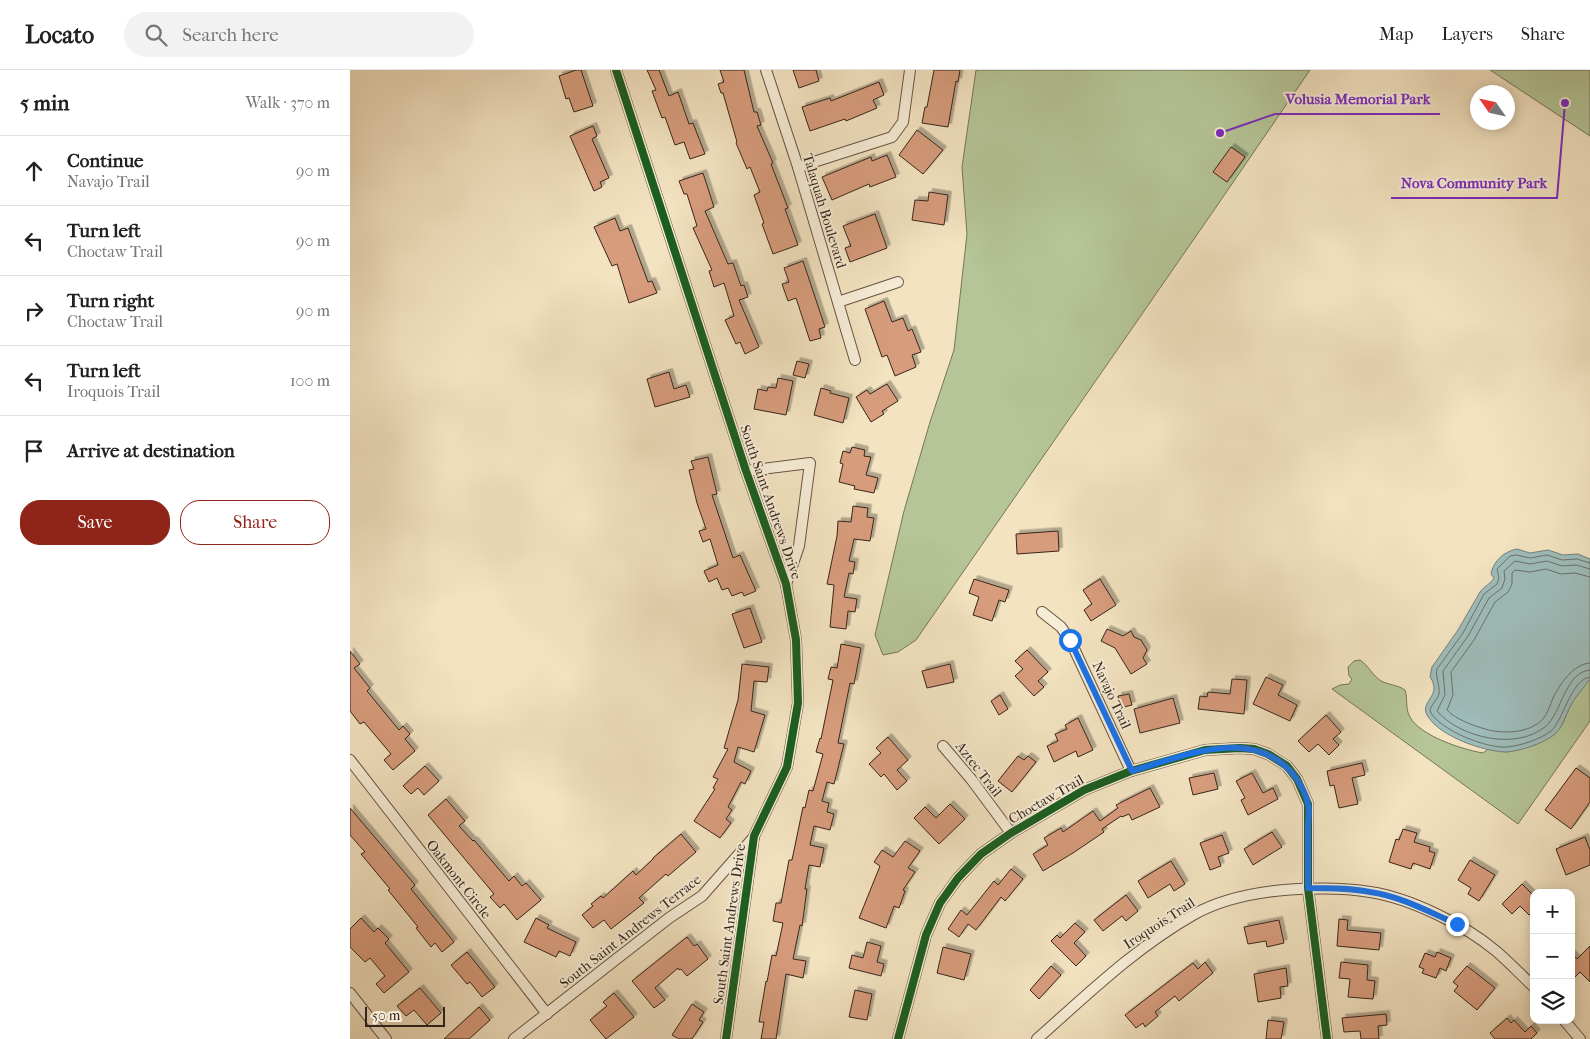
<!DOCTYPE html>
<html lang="en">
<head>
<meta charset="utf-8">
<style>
	:root { --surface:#fff; --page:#f2f2f2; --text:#202124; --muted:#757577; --line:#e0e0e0; --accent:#8f2418 }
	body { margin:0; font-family:"IM FELL French Canon",serif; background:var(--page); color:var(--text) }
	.controls { position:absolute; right:15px; bottom:15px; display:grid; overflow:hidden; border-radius:10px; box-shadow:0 2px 12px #0003 }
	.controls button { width:45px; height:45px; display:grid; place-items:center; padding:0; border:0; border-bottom:1px solid var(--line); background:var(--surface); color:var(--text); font:25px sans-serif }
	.compass { position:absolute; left:1120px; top:15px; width:45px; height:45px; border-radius:50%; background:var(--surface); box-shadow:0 2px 12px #0003; rotate:304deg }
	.scale { position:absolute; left:15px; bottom:12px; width:80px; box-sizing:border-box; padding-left:5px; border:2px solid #37251b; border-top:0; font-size:14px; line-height:18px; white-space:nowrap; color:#37251b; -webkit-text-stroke:4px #f7edd7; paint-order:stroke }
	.stop { position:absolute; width:15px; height:15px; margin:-11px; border:4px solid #1a73e8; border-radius:50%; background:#fff }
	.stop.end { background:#1a73e8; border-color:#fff; box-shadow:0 1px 5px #0008 }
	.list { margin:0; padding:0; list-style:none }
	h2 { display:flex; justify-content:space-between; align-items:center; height:65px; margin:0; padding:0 20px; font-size:21px }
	h2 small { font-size:16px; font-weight:400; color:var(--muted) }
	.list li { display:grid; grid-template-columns:32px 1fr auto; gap:15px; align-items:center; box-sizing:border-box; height:70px; padding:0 20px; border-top:1px solid var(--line) }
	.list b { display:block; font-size:19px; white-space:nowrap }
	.list p { margin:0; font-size:16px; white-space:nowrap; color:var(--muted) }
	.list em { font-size:16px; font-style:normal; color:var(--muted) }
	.actions { display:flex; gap:10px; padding:15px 20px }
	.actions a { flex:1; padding:11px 0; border:1px solid var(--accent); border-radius:20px; text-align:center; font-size:18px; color:var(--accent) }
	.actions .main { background:var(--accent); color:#fff }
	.icon { flex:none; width:28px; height:28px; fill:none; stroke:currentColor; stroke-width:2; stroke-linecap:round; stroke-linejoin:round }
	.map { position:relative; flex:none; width:1240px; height:969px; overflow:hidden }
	header { display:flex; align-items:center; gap:30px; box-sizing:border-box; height:70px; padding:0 25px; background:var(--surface); border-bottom:1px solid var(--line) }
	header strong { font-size:24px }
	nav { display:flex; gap:28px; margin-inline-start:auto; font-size:18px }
	.search { width:350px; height:45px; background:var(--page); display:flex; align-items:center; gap:12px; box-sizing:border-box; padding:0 18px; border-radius:28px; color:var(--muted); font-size:19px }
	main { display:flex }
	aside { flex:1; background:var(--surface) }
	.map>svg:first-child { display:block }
	.green { fill:#b5c597; stroke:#767559 }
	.water { fill:#9ebdbb; stroke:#75807b }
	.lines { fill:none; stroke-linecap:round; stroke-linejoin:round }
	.shore { stroke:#6a716b; stroke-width:1 }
	.building { fill:#d79c7c; stroke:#37251b; filter:url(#shadow) }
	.minor-casing { stroke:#665444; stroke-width:12 }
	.minor { stroke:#f7edd7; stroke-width:10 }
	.cycleway-casing { stroke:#f7edd7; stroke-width:11 }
	.cycleway { stroke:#1b5e20; stroke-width:8 }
	.route { stroke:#1a73e8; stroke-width:6 }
	.labels { text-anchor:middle; stroke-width:4; stroke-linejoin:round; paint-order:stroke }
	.street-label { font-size:14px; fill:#37251b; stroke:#f7edd7 }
	.leader { fill:none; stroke:#7b2cbf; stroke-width:2 }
	.callout-dot { fill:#7b2cbf; stroke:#f7edd7; stroke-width:2 }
	.callout-label { font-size:15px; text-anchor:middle; font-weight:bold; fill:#7b2cbf; stroke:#f7edd7; stroke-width:4; stroke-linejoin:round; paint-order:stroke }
</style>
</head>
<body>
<header>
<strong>Locato</strong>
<div class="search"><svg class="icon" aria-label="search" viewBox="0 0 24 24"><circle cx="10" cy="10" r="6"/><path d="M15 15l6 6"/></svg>Search here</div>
<nav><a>Map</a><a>Layers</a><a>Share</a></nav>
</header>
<main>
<aside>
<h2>5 min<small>Walk · 370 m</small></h2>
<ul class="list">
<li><svg class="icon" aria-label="ahead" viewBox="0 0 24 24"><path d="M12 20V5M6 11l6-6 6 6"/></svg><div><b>Continue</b><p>Navajo Trail</p></div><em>90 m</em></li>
<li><svg class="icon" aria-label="left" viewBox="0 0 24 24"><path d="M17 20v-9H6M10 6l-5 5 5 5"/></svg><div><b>Turn left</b><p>Choctaw Trail</p></div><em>90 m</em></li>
<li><svg class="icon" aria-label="right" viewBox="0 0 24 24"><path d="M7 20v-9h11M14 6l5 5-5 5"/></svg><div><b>Turn right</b><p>Choctaw Trail</p></div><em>90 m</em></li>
<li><svg class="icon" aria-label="left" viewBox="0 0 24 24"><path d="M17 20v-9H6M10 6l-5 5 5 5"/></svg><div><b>Turn left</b><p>Iroquois Trail</p></div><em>100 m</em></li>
<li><svg class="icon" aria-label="arrive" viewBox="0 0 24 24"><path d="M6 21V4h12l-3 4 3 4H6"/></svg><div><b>Arrive at destination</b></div></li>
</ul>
<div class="actions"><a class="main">Save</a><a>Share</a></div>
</aside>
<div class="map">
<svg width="1240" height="969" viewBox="0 0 1240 969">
	<defs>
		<filter id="shadow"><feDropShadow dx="3.5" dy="-3.5" stdDeviation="0" flood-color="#0004"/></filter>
	</defs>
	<rect width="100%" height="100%" fill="#f3e3c1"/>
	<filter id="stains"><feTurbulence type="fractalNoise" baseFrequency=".004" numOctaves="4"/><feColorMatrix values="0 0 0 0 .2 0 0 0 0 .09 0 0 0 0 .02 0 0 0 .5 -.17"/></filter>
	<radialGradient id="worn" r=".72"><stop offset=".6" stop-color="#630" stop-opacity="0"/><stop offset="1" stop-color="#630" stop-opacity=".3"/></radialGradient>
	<!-- green -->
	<g class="green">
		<path d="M626,0H960C830,191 697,380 566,570L548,582L533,585L525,565L554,441L580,352L604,280L617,164L612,97Z"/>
		<polygon points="1140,0 1240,0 1240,66"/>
		<path d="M1010,590C1019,596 1022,605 1031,611C1039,615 1048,615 1055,620C1058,629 1055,639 1060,647C1070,666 1114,680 1133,683L1138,679L1157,682L1185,675L1205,664L1213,653L1220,636L1229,622L1240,609V651L1168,754L982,619L990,615L999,614L1002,609L999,606L998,597L1004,591Z"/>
	</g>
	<!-- water -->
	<path class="water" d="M1167,479L1180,483L1198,480L1213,485L1228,484L1240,489V609C1234,618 1225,626 1220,637C1215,646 1213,657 1205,664C1195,673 1168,682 1155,682C1133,681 1092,667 1079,648C1066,632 1094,627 1080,607L1082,597L1108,560L1130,522C1134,516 1141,514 1144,508L1141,504C1143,491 1155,481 1167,479Z"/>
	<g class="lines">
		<!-- shore -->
		<g class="shore">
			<path d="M1240,493L1227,489L1212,490L1197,485L1180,488L1166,485L1160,486L1147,499L1149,508L1147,514L1134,524L1113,563L1087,599C1085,607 1090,614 1089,623C1088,630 1081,634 1080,641C1089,660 1137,679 1158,677C1172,675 1189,670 1201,661C1213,651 1221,609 1240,607"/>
			<path d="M1240,499L1226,495L1212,496L1197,491L1180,494L1165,491L1154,501L1155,509L1152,518L1139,528L1118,566L1093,601L1095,625L1087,641C1110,668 1167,681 1196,656C1211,644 1215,602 1240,600"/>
			<path d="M1240,507L1225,503L1211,504L1196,499L1180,502L1165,500L1162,503V514L1158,522L1145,532L1124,570L1101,602L1103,625L1097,640C1107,650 1122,655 1135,659C1152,664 1179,664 1193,649C1198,643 1200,635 1203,628C1210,614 1223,594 1240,593"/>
		</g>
	</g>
	<!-- building -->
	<g class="building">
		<polygon points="226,0 231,0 243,36 224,42 219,28 216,29 209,6"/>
		<polygon points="297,0 309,0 319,26 328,22 339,54 343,53 355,84 340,89 334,72 325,75 315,47 312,48 302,21 306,20"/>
		<polygon points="370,0 394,0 404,42 407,42 411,55 407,56 423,93 421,94 438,138 435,139 448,175 423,184 412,154 414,153 404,125 410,122 400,97 397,99 386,73 387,72 373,23 371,23 368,14 374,12"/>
		<polygon points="443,0 466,0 469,11 449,18"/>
		<polygon points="584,0 610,0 608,12 606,11 598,57 572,53 575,37 577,37"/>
		<polygon points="529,12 534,25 523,30 527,38 496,51 495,49 460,61 452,37 480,28 481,31"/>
		<polygon points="243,56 247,66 242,69 259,108 250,112 252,117 244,121 220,66"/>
		<polygon points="567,60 593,80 573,104 549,85"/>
		<polygon points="881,77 895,87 877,112 863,102"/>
		<polygon points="537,85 546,107 520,117 519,114 482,130 472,107 521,87 522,91"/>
		<polygon points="353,103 364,137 355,141 378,194 383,193 391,216 394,215 398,227 389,230 409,277 395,284 390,272 386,274 375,250 384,246 374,213 364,217 359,201 362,200 343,158 347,156 337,124 334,124 329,111"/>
		<polygon points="579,122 598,125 594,155 562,150 565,130 578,131"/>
		<polygon points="525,144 537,178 500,192 495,178 501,176 493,156"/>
		<polygon points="265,148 270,161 278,158 298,212 302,211 307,223 279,233 267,194 262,196 244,157"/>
		<polygon points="453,191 475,257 469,259 471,268 460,271 446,228 438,231 432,214 439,212 434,198"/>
		<polygon points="534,231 542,252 553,248 558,261 562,259 571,282 562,285 566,297 545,306 537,285 532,287 515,239"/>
		<polygon points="447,291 459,294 455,308 443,305"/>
		<polygon points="319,302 324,319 336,315 340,327 305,337 297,309"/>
		<polygon points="428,308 443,311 436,345 404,339 408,319 417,321 418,317 426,318"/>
		<polygon points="537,314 548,331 532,341 534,344 521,352 506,327 517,320 520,324"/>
		<polygon points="471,318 481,321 480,323 499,328 493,353 464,345"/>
		<polygon points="502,377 515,380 514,386 521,387 516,405 528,408 524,423 504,419 505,416 489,412 493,394 490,393 493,381 500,383"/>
		<polygon points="358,387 367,424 362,425 383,488 390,485 406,521 394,526 392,522 382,526 378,518 372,520 367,508 359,512 354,501 368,495 360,469 353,472 349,461 356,459 347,433 339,400 344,399 341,391"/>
		<polygon points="503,436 518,438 517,447 524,448 520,471 504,469 499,491 505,492 503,504 499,503 494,527 507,529 505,542 498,541 496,559 480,557 484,515 477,514 487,466 488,451 501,452"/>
		<polygon points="708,461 709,481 667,484 666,464"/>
		<polygon points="624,509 659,520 655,532 649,530 642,551 623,545 629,527 619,523"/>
		<polygon points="750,509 766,535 741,551 734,540 742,534 733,520"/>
		<polygon points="400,538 412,572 394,578 382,544"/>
		<polygon points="757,559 773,566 781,561 784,567 791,570 797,580 793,588 797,594 781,604 765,578 751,571"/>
		<polygon points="491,574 511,578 504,614 500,613 488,673 494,674 484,714 477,712 472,731 479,733 477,742 484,744 480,760 464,756 460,775 474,778 470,797 459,795 455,819 457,819 452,856 450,855 443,889 456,891 453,908 436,904 426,969 411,969 414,952 409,952 416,911 417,912 422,885 426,886 433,853 423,851 426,833 431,833 439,790 442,790 453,737 455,738 459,720 463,721 473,684 466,682 470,668 471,669 483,610 478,609 481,597 487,598"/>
		<polygon points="677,580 698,602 688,611 694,617 684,626 665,606 673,599 665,591"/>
		<polygon points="0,581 10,594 4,598 20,618 17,621 49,660 53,656 60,664 55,669 65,681 43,700 34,690 41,684 14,652 10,654 0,641"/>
		<polygon points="392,594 419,597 417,612 404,611 401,641 415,645 404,682 388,677 384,692 401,701 395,714 391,712 378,737 382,740 376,749 381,753 370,768 344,751 365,719 363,718 368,709 363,707 378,679 374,678 388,630"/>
		<polygon points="600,594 604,612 577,618 572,601"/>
		<polygon points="916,607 933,615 928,625 947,635 940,651 903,634"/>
		<polygon points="882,609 897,610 894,644 848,639 850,626 857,627 858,622 880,624"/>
		<polygon points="779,624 782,635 770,638 768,626"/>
		<polygon points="650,625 658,639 649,645 641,631"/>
		<polygon points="823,628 830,653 790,663 784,639"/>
		<polygon points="976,645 991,662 983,669 989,675 979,685 968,674 959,682 948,671"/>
		<polygon points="728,648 743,680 728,687 726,681 704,692 697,676 708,671 705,664 717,659 715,655"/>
		<polygon points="538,667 558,690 547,700 557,711 547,720 534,704 531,707 519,694 531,683 526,678"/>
		<polygon points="668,686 674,690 678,686 686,692 662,722 648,711"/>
		<polygon points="1012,693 1015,705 1002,708 1008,734 989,738 984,715 980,716 977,701"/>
		<polygon points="75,696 89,711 74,725 68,718 61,724 53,716"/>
		<polygon points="1226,698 1240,708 1240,732 1221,759 1195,740"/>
		<polygon points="864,703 868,719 843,725 839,708"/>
		<polygon points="902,703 913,723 923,718 928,729 898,745 891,730 895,728 886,711"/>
		<polygon points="800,718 810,737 782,750 779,744 772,747 771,746 752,759 754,762 723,783 693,801 683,784 698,775 694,768 711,758 713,762 743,741 750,751 768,738 766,735"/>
		<polygon points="96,729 115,751 109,756 123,771 124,770 159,811 164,806 172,816 176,813 191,830 167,850 154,834 150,838 140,827 144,824 78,745"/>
		<polygon points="600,734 615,749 589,774 564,748 575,737 586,748"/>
		<polygon points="0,738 65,815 61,819 104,872 92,882 85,873 81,877 66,858 68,857 38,820 40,819 11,784 15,782 0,765"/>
		<polygon points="1053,759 1067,763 1064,772 1080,777 1079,781 1085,783 1080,799 1063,793 1061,799 1039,792 1046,769 1049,770"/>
		<polygon points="922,762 932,777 903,795 894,779"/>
		<polygon points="331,764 346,782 318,806 316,804 289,828 294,833 261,859 254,850 243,858 232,845 243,836 241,834 251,826 253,828 283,801 286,805 303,789 303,788"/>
		<polygon points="872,765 879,783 868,787 871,796 860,800 850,773"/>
		<polygon points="1235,767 1240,780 1240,795 1216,805 1206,779"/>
		<polygon points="555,771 570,781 558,798 565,802 553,820 555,821 549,838 544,836 536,858 509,848 530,796 524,792 532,780 543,787"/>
		<polygon points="1120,790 1145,805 1129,831 1118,824 1121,818 1108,810"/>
		<polygon points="821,791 835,814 824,821 820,814 798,828 788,811"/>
		<polygon points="661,799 673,809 655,831 651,827 626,860 618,854 609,867 598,859 611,840 617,845 644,811 648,815"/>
		<polygon points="1172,814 1184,826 1184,840 1179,845 1170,836 1162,844 1152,834"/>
		<polygon points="776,825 788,841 776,851 772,846 753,861 744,850"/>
		<polygon points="11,848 24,862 28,858 39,869 35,873 59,902 34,923 26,914 35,906 20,888 15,892 0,877 0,859"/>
		<polygon points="186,848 199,855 197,858 226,872 220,886 209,881 206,887 174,872"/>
		<polygon points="989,849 998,850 997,860 1031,863 1029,880 987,876"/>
		<polygon points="929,850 934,873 917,877 916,871 898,874 894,857"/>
		<polygon points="725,853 735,862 724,873 736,886 726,896 701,871 707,865 710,868"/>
		<polygon points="337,867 344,876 347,874 358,889 337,906 331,899 329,900 328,898 305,918 315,930 304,938 282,911"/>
		<polygon points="517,872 531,876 527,892 534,894 531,906 499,898 502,885 513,888"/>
		<polygon points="1240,876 1240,912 1230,902 1221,911 1221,883 1227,889"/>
		<polygon points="593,877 621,884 614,910 587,903"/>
		<polygon points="117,882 145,917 132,927 120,912 117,914 101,895"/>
		<polygon points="1087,882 1101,888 1096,901 1090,898 1086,908 1072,903 1074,899 1069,897 1075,883 1085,887"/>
		<polygon points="855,892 863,903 829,931 825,926 805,942 808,946 795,957 793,953 786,958 775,945 843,893 848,899"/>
		<polygon points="991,892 1018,895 1017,910 1025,911 1023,929 998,927 1000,909 989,908"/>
		<polygon points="701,896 711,905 689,929 680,920"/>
		<polygon points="1117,896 1145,918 1127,940 1104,921 1108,916 1103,912"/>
		<polygon points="936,898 938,916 930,917 931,928 908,932 904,904"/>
		<polygon points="70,918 91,943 77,955 64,940 56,946 47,936"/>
		<polygon points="505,920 522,924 517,950 499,947"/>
		<polygon points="264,923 284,947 256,969 240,950 257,936 253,932"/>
		<polygon points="342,934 354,942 349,950 353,952 342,969 329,969 322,965"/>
		<polygon points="129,937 140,950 119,969 94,969"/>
		<polygon points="1036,944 1037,955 1028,956 1029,969 1011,969 1010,961 994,962 992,948"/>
		<polygon points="1157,948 1161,953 1164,950 1175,962 1181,956 1187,963 1181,969 1145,969 1140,963"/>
		<polygon points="918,950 934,952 931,969 916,969"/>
	</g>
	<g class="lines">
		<defs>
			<g id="minor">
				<polyline points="266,0 396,401 436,514 446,570 448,633 437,697 404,766 376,969"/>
				<polyline points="416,0 448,97 505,290"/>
				<polyline points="448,97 542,67 553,52 560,0"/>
				<polyline points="488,232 548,212"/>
				<polyline points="396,401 460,393 449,476 436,514"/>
				<polyline points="692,542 711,557 720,570 781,701"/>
				<polyline points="593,676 621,709 661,763"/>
				<polyline points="0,690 197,944"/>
				<polyline points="0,923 36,969"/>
				<polyline points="1214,950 1230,969"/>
				<polyline points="164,969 319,848 352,826 404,767"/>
				<polyline points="548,969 576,865 590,833 608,808 631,784 661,763 734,720 781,701 855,680 890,678 904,679 918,684 937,696 947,709 958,734 958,818 977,969"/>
				<path d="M687,969C737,925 785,878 843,845C871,829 902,823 934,820C963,818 991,817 1020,822C1060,828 1115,855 1146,881C1159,892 1171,905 1184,917"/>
			</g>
		</defs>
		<!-- minor casing -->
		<use href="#minor" class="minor-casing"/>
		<!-- minor -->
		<use href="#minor" class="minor"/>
		<defs>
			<g id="cycleway">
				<polyline points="266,0 396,401 436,514 446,570 448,633 437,697 404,766 376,969"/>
				<polyline points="548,969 576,865 590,833 608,808 631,784 661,763 734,720 781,701 855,680 890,678 904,679 918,684 937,696 947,709 958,734 958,818 977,969"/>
			</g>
		</defs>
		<!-- cycleway casing -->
		<use href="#cycleway" class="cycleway-casing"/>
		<!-- cycleway -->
		<use href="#cycleway" class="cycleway"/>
	</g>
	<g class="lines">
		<!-- route -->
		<path class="route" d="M720,570L782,701C831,687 902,655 943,704C949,711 956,724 958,734C960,741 958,750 958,757C958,777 958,798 958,818C979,818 999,818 1020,822C1050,826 1079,842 1107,854"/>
	</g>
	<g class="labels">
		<!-- street labels -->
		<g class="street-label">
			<text transform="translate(475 141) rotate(73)" y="5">Talaquah Boulevard</text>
			<text transform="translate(421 432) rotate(71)" y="5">South Saint Andrews Drive</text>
			<text transform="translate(762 625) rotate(65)" y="5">Navajo Trail</text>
			<text transform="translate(629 699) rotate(52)" y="5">Aztec Trail</text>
			<text transform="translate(696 729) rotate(-30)" y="5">Choctaw Trail</text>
			<text transform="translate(109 809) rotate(52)" y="5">Oakmont Circle</text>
			<text transform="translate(809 853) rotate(-33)" y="5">Iroquois Trail</text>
			<text transform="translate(379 854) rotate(-82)" y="5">South Saint Andrews Drive</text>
			<text transform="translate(280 861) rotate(-38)" y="5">South Saint Andrews Terrace</text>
		</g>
	</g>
	<!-- callouts -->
	<path class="leader" d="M870 63L925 44H1090M1215 33L1207 128H1041"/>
	<g class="callout-dot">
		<circle cx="870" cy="63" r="5"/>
		<circle cx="1215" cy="33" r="5"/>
	</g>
	<g class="callout-label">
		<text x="1008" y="34">Volusia Memorial Park</text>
		<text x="1124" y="118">Nova Community Park</text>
	</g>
	<rect width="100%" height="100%" filter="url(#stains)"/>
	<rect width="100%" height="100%" fill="url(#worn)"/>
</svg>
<div class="controls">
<button>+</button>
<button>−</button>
<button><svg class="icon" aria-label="layers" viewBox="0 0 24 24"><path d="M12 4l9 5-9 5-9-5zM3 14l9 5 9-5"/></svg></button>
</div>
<svg class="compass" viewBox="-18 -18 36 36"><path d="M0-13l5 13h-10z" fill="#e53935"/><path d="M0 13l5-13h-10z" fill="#757577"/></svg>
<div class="scale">50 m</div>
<div class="stop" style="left:720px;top:570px"></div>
<div class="stop end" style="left:1107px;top:854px"></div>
</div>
</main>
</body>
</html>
